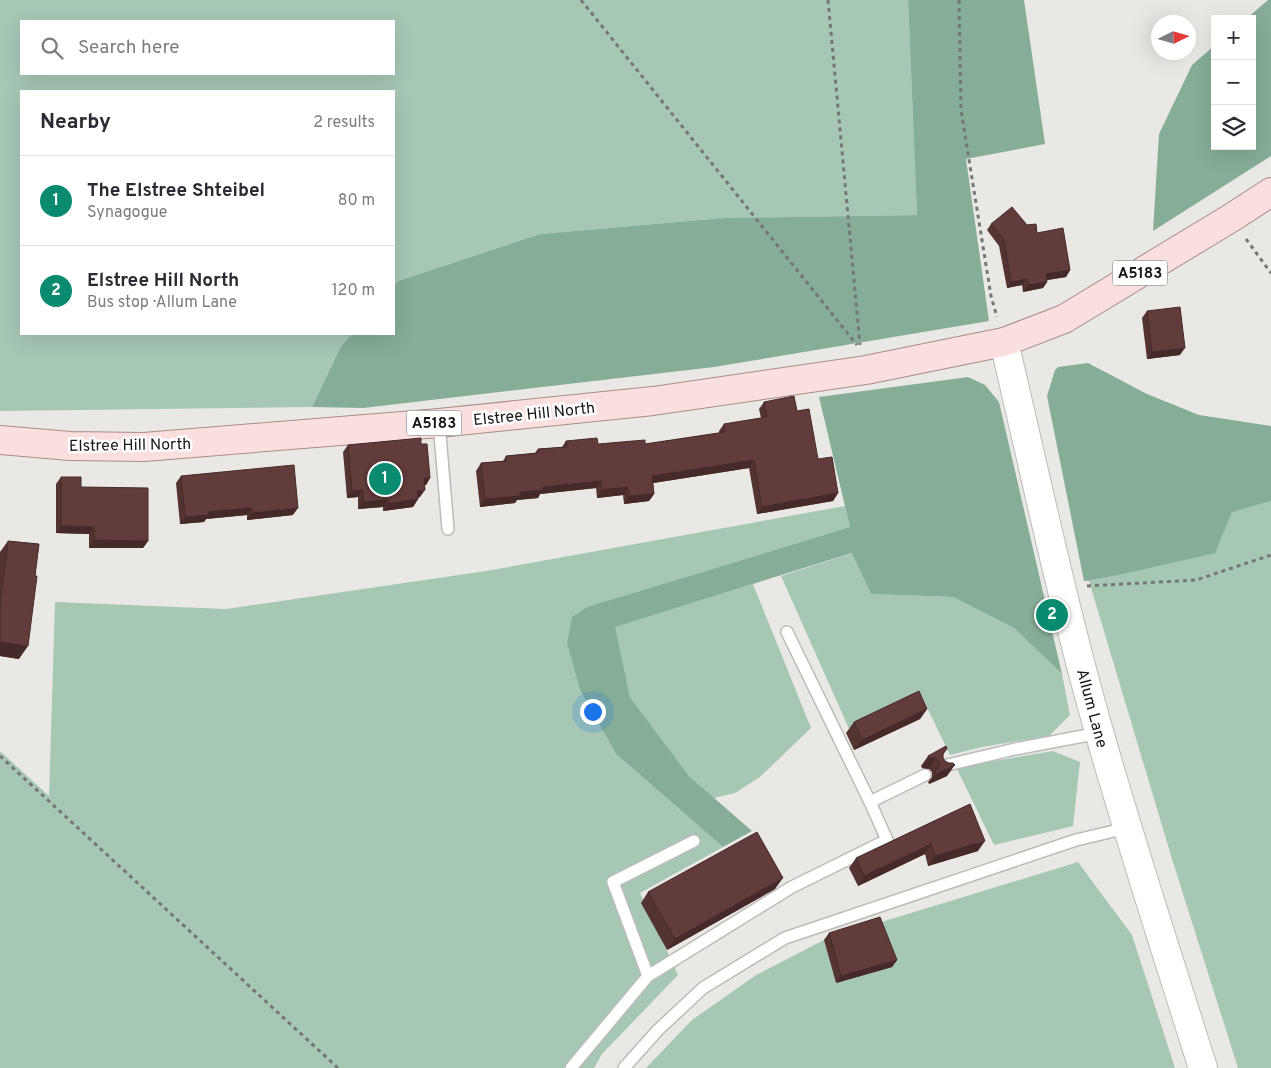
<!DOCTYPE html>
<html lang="en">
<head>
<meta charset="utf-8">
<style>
	:root { --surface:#fff; --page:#f7f7f7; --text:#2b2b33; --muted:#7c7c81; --line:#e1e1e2; --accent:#0a8b70 }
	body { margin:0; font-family:Overpass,sans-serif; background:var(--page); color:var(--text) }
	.controls { position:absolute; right:15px; top:15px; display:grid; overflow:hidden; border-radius:0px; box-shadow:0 5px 20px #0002 }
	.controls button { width:45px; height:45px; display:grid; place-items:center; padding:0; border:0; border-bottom:1px solid var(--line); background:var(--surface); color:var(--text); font:25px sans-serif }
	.compass { position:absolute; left:1151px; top:15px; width:45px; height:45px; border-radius:50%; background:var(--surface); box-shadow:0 5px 20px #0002; rotate:85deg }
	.you { position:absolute; left:592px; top:711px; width:18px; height:18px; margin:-12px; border:4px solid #fff; border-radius:50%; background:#1a73e8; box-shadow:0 0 0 8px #1a73e833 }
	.badge { display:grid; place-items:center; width:32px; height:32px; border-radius:50%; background:var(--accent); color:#fff; font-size:16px; font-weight:700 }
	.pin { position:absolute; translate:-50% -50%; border:2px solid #fff; box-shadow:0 1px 5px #0006 }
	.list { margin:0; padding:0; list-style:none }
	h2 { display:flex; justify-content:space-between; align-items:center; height:65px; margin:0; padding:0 20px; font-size:21px }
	h2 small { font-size:16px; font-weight:400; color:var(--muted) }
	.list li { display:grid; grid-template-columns:32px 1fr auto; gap:15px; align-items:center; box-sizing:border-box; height:90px; padding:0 20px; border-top:1px solid var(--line) }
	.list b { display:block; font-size:19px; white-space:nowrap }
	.list p { margin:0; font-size:16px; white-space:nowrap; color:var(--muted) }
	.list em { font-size:16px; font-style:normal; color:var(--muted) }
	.icon { flex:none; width:28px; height:28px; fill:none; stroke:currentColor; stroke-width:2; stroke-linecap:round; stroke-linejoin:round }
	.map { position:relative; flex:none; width:1271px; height:1068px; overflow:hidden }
	.search { position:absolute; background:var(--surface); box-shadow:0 5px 20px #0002; left:20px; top:20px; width:375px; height:55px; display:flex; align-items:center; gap:12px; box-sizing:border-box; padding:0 18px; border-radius:0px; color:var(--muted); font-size:19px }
	.panel { position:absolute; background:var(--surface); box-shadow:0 5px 20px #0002; left:20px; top:90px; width:375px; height:245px; border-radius:0px }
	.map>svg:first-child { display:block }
	.green { fill:#a7c7b5; fill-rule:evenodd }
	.forest { fill:#86ad97 }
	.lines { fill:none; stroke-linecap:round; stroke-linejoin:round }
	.lane-casing { stroke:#bdbbb8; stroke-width:14 }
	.secondary-casing { stroke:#bdbbb8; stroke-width:30 }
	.primary-casing { stroke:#a88b8a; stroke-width:30 }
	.path { stroke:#777674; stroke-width:3; stroke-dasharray:4 4; stroke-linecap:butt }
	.lane { stroke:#fff; stroke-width:11 }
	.secondary { stroke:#fff; stroke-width:28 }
	.primary { stroke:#fadfde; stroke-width:28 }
	.wall { fill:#543433 }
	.shaded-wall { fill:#452a29 }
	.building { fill:#623c3b; stroke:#452a29 }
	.labels { text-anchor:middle; stroke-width:5; stroke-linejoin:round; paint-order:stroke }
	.shield { fill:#fff; stroke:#5d5d5c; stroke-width:1 }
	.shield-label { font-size:15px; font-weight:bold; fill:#181716 }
	.street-label { font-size:16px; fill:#181716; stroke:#fff }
</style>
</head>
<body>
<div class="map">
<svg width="1271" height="1068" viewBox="0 0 1271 1068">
	<rect width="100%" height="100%" fill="#eae8e5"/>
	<!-- green -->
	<g class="green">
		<path d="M0,0H908L917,215L723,218L540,234L398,281L394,285V91H21V334H352L341,346L312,407L0,411ZM21,21H394V74H21Z"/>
		<polygon points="1271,501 1271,1068 1238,1068 1172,859 1089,581 1084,581 1193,522"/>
		<polygon points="845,506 850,527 620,597 567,644 580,690 616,754 723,847 640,893 678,975 602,1054 594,1068 0,1068 0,751 49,796 55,602 226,609 486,571"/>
		<polygon points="853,553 871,594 953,597 1014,628 1062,674 1070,715 1049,736 982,747 950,755 922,697 850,731 781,576"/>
		<polygon points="753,584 811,728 760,777 735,793 714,798 690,777 630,697 614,627"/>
		<polygon points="1053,751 1080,762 1073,826 994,845 957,769 971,765"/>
		<polygon points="1078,862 1132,935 1175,1068 646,1068 692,1020 756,975 824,940 836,983 875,924"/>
	</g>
	<!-- forest -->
	<g class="forest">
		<polygon points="908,0 1024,0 1045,144 966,159 989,321 714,367 363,408 312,407 341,346 352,334 394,334 394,285 398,281 540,234 723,218 917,215"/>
		<polygon points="1268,0 1271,0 1271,156 1153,231 1159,134 1192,65 1215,45 1215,146 1252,146 1252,19 1246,19"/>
		<polygon points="1088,363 1147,394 1199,415 1271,426 1271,501 1232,512 1215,553 1118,575 1084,581 1047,396 1055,370 1058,367"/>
		<polygon points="968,377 985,385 999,402 1062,674 1014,628 953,597 871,594 852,553 615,627 630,697 690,777 752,831 723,847 616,754 580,690 567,644 572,617 587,607 850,527 819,397"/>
	</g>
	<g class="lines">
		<defs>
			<g id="lane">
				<polyline points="439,423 448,529"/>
				<polyline points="787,632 870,802 925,775"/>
				<polyline points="943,766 1015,749 1099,733"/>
				<polyline points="648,976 613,882 694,841"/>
				<polyline points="571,1068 648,976 792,887 887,840 870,802"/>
				<polyline points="624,1068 658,1030 703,988 785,938 1076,840 1127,828"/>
			</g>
			<path id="secondary" d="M1004,342C1035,473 1063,606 1100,735C1132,847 1168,957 1203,1068"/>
			<polyline id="primary" points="0,440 70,446 144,447 439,423 653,401 866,370 1004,342 1064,319 1231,218 1271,192"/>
		</defs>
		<!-- lane casing -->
		<use href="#lane" class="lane-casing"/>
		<!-- secondary casing -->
		<use href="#secondary" class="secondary-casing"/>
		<!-- primary casing -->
		<use href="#primary" class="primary-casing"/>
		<!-- path -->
		<g class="path">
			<polyline points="581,0 857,345"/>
			<polyline points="828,0 860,345"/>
			<polyline points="959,0 961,110 991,296 997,317"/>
			<polyline points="1246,239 1271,273"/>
			<polyline points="1087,586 1196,580 1271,555"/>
			<polyline points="0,756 338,1068"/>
		</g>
		<!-- lane -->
		<use href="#lane" class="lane"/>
		<!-- secondary -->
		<use href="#secondary" class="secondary"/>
		<!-- primary -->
		<use href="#primary" class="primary"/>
	</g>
	<!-- wall -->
	<g class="wall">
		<polygon points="991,224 1027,225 1037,233 1070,270 1066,277 1047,280 1047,282 1043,288 1023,292 1022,285 1007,288 999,246 987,230"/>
		<polygon points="1147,311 1180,355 1147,359 1142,318"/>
		<polygon points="764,402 797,411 818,459 838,493 833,501 757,514 749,468 653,483 654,494 649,501 624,504 623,495 597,498 596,488 540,494 538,498 517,500 515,503 480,507 476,471 481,463 503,461 506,456 535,453 538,449 562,447 566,441 598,444 645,444 719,433 719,431 724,424 761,418 759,409"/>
		<polygon points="421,444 430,478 426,485 424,485 420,497 418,498 418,499 413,507 383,511 383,507 358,509 358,497 347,498 343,452 348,445"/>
		<polygon points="181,476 293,515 247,520 247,515 206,519 204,522 180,524 176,483"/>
		<polygon points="61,477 81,487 148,541 143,548 89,548 89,534 56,533 56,484"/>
		<polygon points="8,541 19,659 0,656 0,552"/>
		<polygon points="927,709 920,719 854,750 846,733 854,722"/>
		<polygon points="947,749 943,755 943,758 947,776 929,784 928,782 932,777 932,772 929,769 922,768 921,766 928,756"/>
		<polygon points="970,804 978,851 928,866 925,854 858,886 849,868 856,858"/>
		<polygon points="775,889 667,950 641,903 648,892"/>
		<polygon points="829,933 897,960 892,967 836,983 824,940"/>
	</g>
	<!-- shaded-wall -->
	<g class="shaded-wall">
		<polygon points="1070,270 1066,277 1041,281 1046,274"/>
		<polygon points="1027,279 1022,285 1007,288 1011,282"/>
		<polygon points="1047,282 1043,288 1023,292 1028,285"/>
		<polygon points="1185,348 1180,355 1147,359 1152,352"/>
		<polygon points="754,460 749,468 647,484 652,476"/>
		<polygon points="424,478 430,478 426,485 419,485"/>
		<polygon points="601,481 596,488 540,494 538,498 517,500 515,503 480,507 485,499 543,487"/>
		<polygon points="628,487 623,495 597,498 602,490"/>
		<polygon points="363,490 358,497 347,498 352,491"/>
		<polygon points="425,490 420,497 412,498 417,491"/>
		<polygon points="838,493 833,501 757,514 762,507"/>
		<polygon points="654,494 649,501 624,504 629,496"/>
		<polygon points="418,499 413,507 383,511 388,504"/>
		<polygon points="388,500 383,507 358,509 363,502"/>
		<polygon points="252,508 247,515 206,519 204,522 180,524 185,517 208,512"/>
		<polygon points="298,508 293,515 247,520 252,513"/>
		<polygon points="61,526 94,527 89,534 56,533"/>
		<polygon points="94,540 148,541 143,548 89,548"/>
		<polygon points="0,642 28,646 19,659 0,656"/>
		<polygon points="927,709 920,719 854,750 862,740"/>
		<polygon points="929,758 936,758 929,769 922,768"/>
		<polygon points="955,765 947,776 929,784 936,774"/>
		<polygon points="985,841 978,851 928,866 935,856"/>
		<polygon points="931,844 925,854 858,886 864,876"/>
		<polygon points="783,878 775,889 667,950 675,939"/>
		<polygon points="897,960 892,967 836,983 841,976"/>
	</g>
	<!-- building -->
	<g class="building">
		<polygon points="1012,207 1027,225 1036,224 1037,233 1063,228 1070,270 1046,274 1047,282 1028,285 1027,279 1011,282 1004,240 991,224"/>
		<polygon points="1180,307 1185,348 1152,352 1147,311"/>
		<polygon points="794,396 797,411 809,409 818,459 832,457 838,493 762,507 754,460 652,476 654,494 629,496 628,487 602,490 601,481 543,487 543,490 520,492 520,496 485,499 481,463 506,461 506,456 538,453 538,449 567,447 566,441 597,438 598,444 645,440 645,444 725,432 724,424 767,417 764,402"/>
		<polygon points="421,438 421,444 427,444 430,478 424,478 425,490 417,491 418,499 388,504 388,500 363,502 363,490 352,491 348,445"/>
		<polygon points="294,465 298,508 252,513 252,508 208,512 209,515 185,517 181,476"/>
		<polygon points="61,477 81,477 81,487 148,488 148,541 94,540 94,527 61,526"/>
		<polygon points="8,541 39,544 35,576 37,576 28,646 0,642 0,604"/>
		<polygon points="919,691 927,709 862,740 854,722"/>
		<polygon points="946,746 947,749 943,753 943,758 945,761 949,763 953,763 955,765 936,774 935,771 939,768 939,762 936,758 929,758 928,756"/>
		<polygon points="970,804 985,841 935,856 931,844 864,876 856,858"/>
		<polygon points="757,832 783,878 675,939 648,892"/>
		<polygon points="880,917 897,960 841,976 829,933"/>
	</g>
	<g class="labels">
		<!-- shield labels -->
		<g class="shield">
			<rect x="1112.5" y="260.5" width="55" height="25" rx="4"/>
			<rect x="406.5" y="410.5" width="55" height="25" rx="4"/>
		</g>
		<g class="shield-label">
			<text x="1140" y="278">A5183</text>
			<text x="434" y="428">A5183</text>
		</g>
		<!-- street labels -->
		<g class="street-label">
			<text transform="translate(534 413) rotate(-6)" y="6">Elstree Hill North</text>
			<text transform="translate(130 444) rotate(-1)" y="6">Elstree Hill North</text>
			<text transform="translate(1093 708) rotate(75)" y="6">Allum Lane</text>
		</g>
	</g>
</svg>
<div class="controls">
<button>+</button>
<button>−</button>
<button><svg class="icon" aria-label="layers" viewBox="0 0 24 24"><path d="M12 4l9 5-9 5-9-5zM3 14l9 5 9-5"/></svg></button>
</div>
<svg class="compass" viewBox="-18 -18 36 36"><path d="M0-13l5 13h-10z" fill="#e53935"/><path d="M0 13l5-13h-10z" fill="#7c7c81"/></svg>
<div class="you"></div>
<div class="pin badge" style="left:385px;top:479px">1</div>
<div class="pin badge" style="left:1052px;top:615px">2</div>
<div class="search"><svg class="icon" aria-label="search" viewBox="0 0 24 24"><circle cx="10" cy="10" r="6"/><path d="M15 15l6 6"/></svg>Search here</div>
<section class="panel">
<h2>Nearby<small>2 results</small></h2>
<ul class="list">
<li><span class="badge">1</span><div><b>The Elstree Shteibel</b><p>Synagogue</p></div><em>80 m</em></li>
<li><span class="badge">2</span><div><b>Elstree Hill North</b><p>Bus stop · Allum Lane</p></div><em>120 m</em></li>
</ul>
</section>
</div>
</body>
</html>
